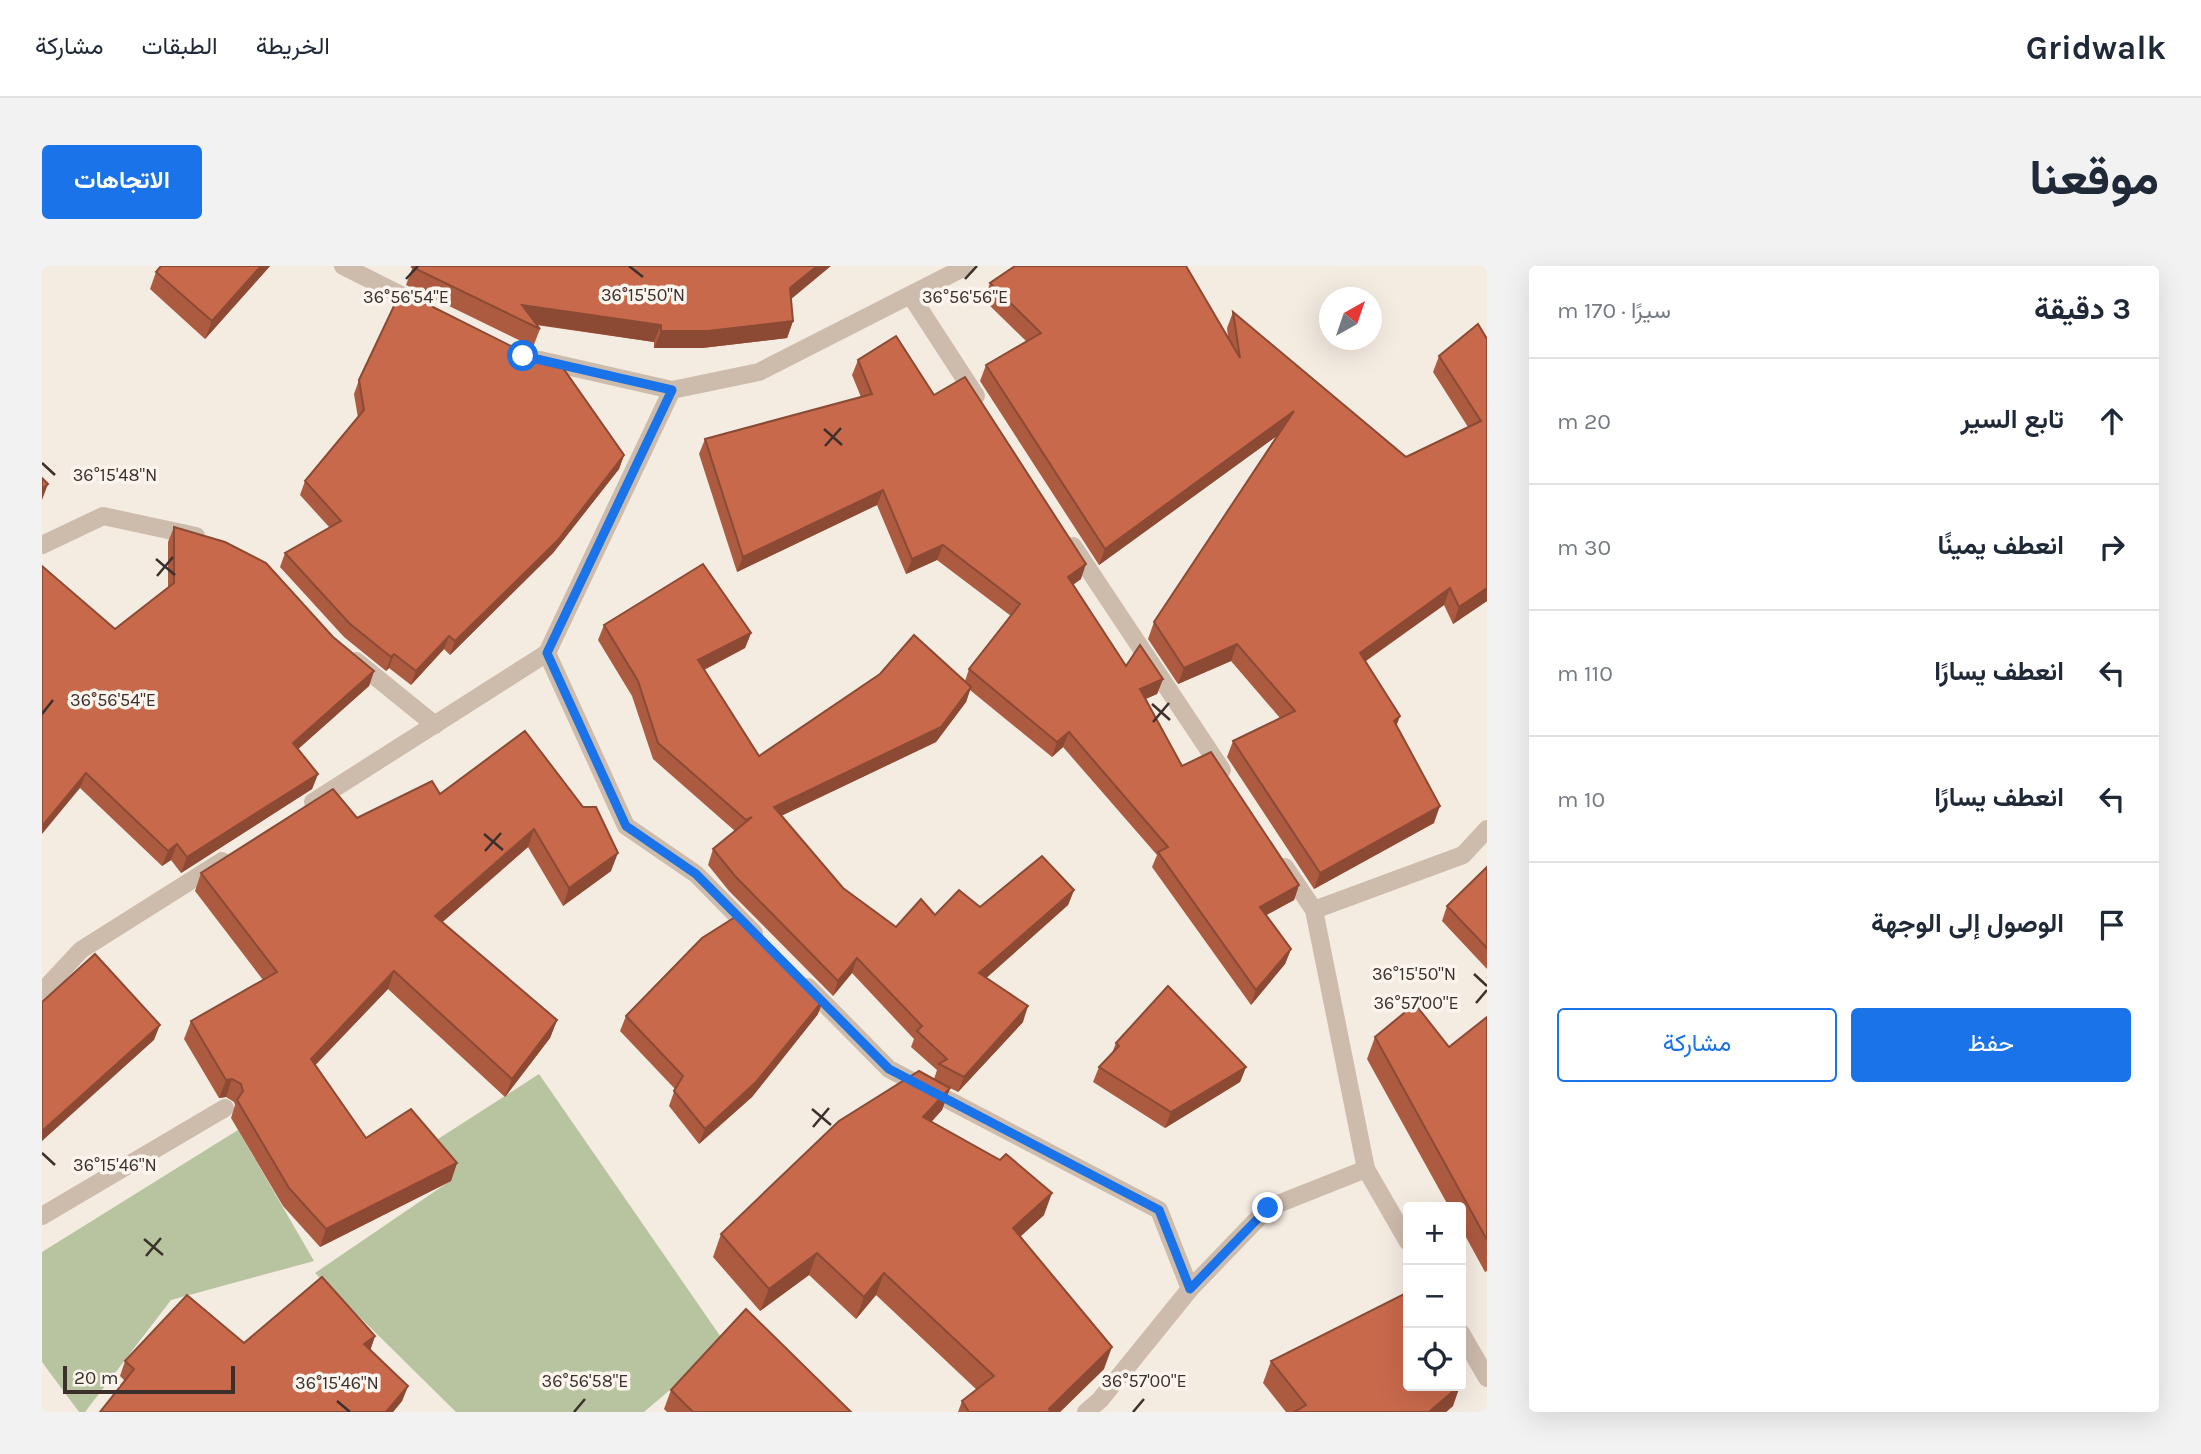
<!DOCTYPE html>
<html lang="ar">
<head>
<meta charset="utf-8">
<style>
	:root { --surface:#fff; --page:#f2f2f3; --text:#1f2937; --muted:#747a83; --line:#e0e1e3; --accent:#1a73e8 }
	body { margin:0; font-family:Karla,Vazirmatn,sans-serif; background:var(--page); color:var(--text); direction:rtl }
	.controls { position:absolute; right:21px; bottom:21px; display:grid; overflow:hidden; border-radius:7px; box-shadow:0 7px 28px #0002 }
	.controls button { width:63px; height:63px; display:grid; place-items:center; padding:0; border:0; border-bottom:2px solid var(--line); background:var(--surface); color:var(--text); font:35px sans-serif }
	.compass { position:absolute; left:1277px; top:21px; width:63px; height:63px; border-radius:50%; background:var(--surface); box-shadow:0 7px 28px #0002; rotate:40deg }
	.scale { position:absolute; left:21px; bottom:18px; width:172px; box-sizing:border-box; padding-left:7px; border:4px solid #3b302b; border-top:0; font-size:19px; line-height:24px; white-space:nowrap; color:#3b302b; -webkit-text-stroke:5px #fbf5ee; paint-order:stroke }
	.stop { position:absolute; width:21px; height:21px; margin:-16px; border:5px solid #1a73e8; border-radius:50%; background:#fff }
	.stop.end { background:#1a73e8; border-color:#fff; box-shadow:0 2px 7px #0008 }
	.list { margin:0; padding:0; list-style:none }
	h2 { display:flex; justify-content:space-between; align-items:center; height:91px; margin:0; padding:0 28px; font-size:30px }
	h2 small { font-size:23px; font-weight:400; color:var(--muted) }
	.list li { display:grid; grid-template-columns:46px 1fr auto; gap:21px; align-items:center; box-sizing:border-box; height:126px; padding:0 28px; border-top:2px solid var(--line) }
	.list b { display:block; font-size:26px; white-space:nowrap }
	.list em { font-size:23px; font-style:normal; color:var(--muted) }
	.actions { display:flex; gap:14px; padding:21px 28px }
	.actions a { flex:1; padding:16px 0; border:2px solid var(--accent); border-radius:7px; text-align:center; font-size:24px; color:var(--accent) }
	.actions .main { background:var(--accent); color:#fff }
	.icon { flex:none; width:38px; height:38px; fill:none; stroke:currentColor; stroke-width:2; stroke-linecap:round; stroke-linejoin:round }
	.map { position:relative; flex:none; width:1445px; height:1146px; overflow:hidden; direction:ltr; border-radius:7px }
	header { display:flex; align-items:center; gap:42px; box-sizing:border-box; height:98px; padding:0 35px; background:var(--surface); border-bottom:2px solid var(--line) }
	header strong { font-size:33px }
	nav { display:flex; gap:38px; margin-inline-start:auto; font-size:24px }
	.intro { display:flex; align-items:center; justify-content:space-between; box-sizing:border-box; height:168px; padding:0 42px }
	h1 { margin:0; font-size:49px }
	.button { padding:18px 32px; border-radius:7px; background:var(--accent); color:#fff; font-size:24px; font-weight:700 }
	main { display:flex; gap:42px; padding:0 42px }
	aside { flex:1; background:var(--surface); border-radius:7px; box-shadow:0 7px 28px #0002 }
	.map>svg:first-child { display:block }
	.green { fill:#b8c4a0 }
	.lines { fill:none; stroke-linecap:round; stroke-linejoin:round }
	.minor { stroke:#cdbbac; stroke-width:18 }
	.wall { fill:#ac5a40 }
	.shaded-wall { fill:#8c4a34 }
	.building { fill:#c8694b; stroke:#8c4a34; stroke-width:2 }
	.route { stroke:#1a73e8; stroke-width:9 }
	.ticks { fill:none; stroke:#3b302b; stroke-width:2.5 }
	.ticks-label { font-size:18px; text-anchor:middle; fill:#3b302b; stroke:#fbf5ee; stroke-width:7; stroke-linejoin:round; paint-order:stroke }
</style>
</head>
<body>
<header>
<strong>Gridwalk</strong>
<nav><a>الخريطة</a><a>الطبقات</a><a>مشاركة</a></nav>
</header>
<div class="intro"><h1>موقعنا</h1><a class="button">الاتجاهات</a></div>
<main>
<aside>
<h2>3 دقيقة<small>سيرًا · 170 m</small></h2>
<ul class="list">
<li><svg class="icon" aria-label="ahead" viewBox="0 0 24 24"><path d="M12 20V5M6 11l6-6 6 6"/></svg><div><b>تابع السير</b></div><em>20 m</em></li>
<li><svg class="icon" aria-label="right" viewBox="0 0 24 24"><path d="M7 20v-9h11M14 6l5 5-5 5"/></svg><div><b>انعطف يمينًا</b></div><em>30 m</em></li>
<li><svg class="icon" aria-label="left" viewBox="0 0 24 24"><path d="M17 20v-9H6M10 6l-5 5 5 5"/></svg><div><b>انعطف يسارًا</b></div><em>110 m</em></li>
<li><svg class="icon" aria-label="left" viewBox="0 0 24 24"><path d="M17 20v-9H6M10 6l-5 5 5 5"/></svg><div><b>انعطف يسارًا</b></div><em>10 m</em></li>
<li><svg class="icon" aria-label="arrive" viewBox="0 0 24 24"><path d="M6 21V4h12l-3 4 3 4H6"/></svg><div><b>الوصول إلى الوجهة</b></div></li>
</ul>
<div class="actions"><a class="main">حفظ</a><a>مشاركة</a></div>
</aside>
<div class="map">
<svg width="1445" height="1146" viewBox="0 0 1445 1146">
	<rect width="100%" height="100%" fill="#f4ebe1"/>
	<!-- green -->
	<g class="green">
		<polygon points="497,808 683,1077 602,1146 414,1146 273,1007 408,915 382,882"/>
		<polygon points="196,864 272,995 129,1034 43,1146 37,1146 0,1096 0,986"/>
	</g>
	<g class="lines">
		<!-- minor -->
		<g class="minor">
			<polyline points="301,0 377,38"/>
			<polyline points="869,30 934,130"/>
			<polyline points="498,94 630,124 717,106 925,0"/>
			<polyline points="0,279 61,250 154,270"/>
			<polyline points="1031,280 1180,504"/>
			<polyline points="505,387 584,560 654,608 712,667"/>
			<polyline points="314,395 393,459"/>
			<polyline points="271,536 505,387 630,124"/>
			<polyline points="1243,601 1272,644 1324,903 1366,976"/>
			<polyline points="1272,644 1421,589 1445,563"/>
			<polyline points="766,721 847,803 1117,944 1148,1023"/>
			<polyline points="0,726 39,684 180,595"/>
			<polyline points="0,950 183,842"/>
			<polyline points="1419,1067 1445,1112"/>
			<polyline points="1044,1146 1058,1134 1148,1023 1226,942 1324,903"/>
		</g>
	</g>
	<!-- wall -->
	<g class="wall">
		<polygon points="228,0 163,73 108,23 114,6"/>
		<polygon points="371,0 749,33 751,55 745,72 660,82 612,82 612,76 494,59 498,63 491,81 364,19"/>
		<polygon points="948,17 1186,71 1185,62 1191,46 1364,191 1426,161 1391,106 1397,90 1436,58 1445,335 1411,358 1402,339 1324,395 1358,450 1354,460 1392,557 1272,623 1185,491 1191,475 1238,452 1189,395 1136,418 1106,373 1112,356 1236,169 1057,299 938,115 944,99 984,75 942,34"/>
		<polygon points="816,94 892,129 1039,313 1031,319 1084,400 1121,413 1115,428 1103,433 1140,500 1257,619 1252,634 1224,649 1249,683 1243,698 1209,739 1110,601 1115,589 1021,481 1010,491 928,424 924,436 894,476 739,550 801,622 854,661 893,649 1032,624 1026,639 944,712 981,756 916,826 908,822 900,844 889,856 1002,949 978,971 1062,1103 1018,1146 916,1146 920,1135 935,1124 834,1029 814,1053 767,1009 718,1045 671,991 679,968 892,813 895,804 869,781 872,773 810,707 791,730 687,625 666,599 671,583 693,565 611,493 590,430 556,374 562,359 709,367 703,382 662,404 717,490 923,415 927,403 969,350 895,294 864,308 835,239 695,306 657,188 663,173 819,131 810,109"/>
		<polygon points="317,114 582,189 577,203 511,287 408,389 402,383 369,419 347,402 344,405 302,371 238,301 243,287 288,262 258,229 263,215 316,152 312,128"/>
		<polygon points="132,261 291,371 332,405 327,420 256,483 276,508 270,523 139,607 129,594 120,600 38,522 73,363 126,321 126,276"/>
		<polygon points="483,465 569,605 521,640 486,581 400,656 515,754 508,772 463,831 346,723 273,799 324,872 415,897 409,915 278,981 241,940 189,852 193,839 192,836 184,831 177,832 142,773 149,755 221,714 153,625 159,607 315,552 398,528"/>
		<polygon points="1445,601 1445,703 1400,655 1405,640"/>
		<polygon points="776,748 710,831 657,878 627,840 633,823 578,765 584,750"/>
		<polygon points="1445,751 1445,1005 1443,1006 1419,962 1419,941 1407,941 1325,793 1333,771 1407,781"/>
		<polygon points="1074,777 1204,801 1198,816 1123,862 1051,816 1057,801 1070,787"/>
		<polygon points="333,1070 328,1084 366,1120 360,1135 351,1146 58,1146 83,1115 78,1110 83,1095 202,1077"/>
		<polygon points="1229,1095 1411,1140 1404,1146 1244,1146 1221,1117"/>
		<polygon points="629,1124 809,1146 625,1146 622,1143"/>
	</g>
	<!-- shaded-wall -->
	<g class="shaded-wall">
		<polygon points="219,0 228,0 163,73 170,55"/>
		<polygon points="775,0 789,0 742,39 748,22"/>
		<polygon points="480,39 619,59 612,76 485,57"/>
		<polygon points="751,55 745,72 660,82 612,82 619,65"/>
		<polygon points="1252,145 1246,162 1057,299 1063,283"/>
		<polygon points="582,189 577,203 511,287 408,389 413,375"/>
		<polygon points="6,218 0,234 0,223"/>
		<polygon points="841,224 835,239 695,306 701,291"/>
		<polygon points="901,279 895,294 864,308 870,293"/>
		<polygon points="1044,298 1039,313 1020,326 1026,311"/>
		<polygon points="1408,322 1402,339 1312,403 1318,387"/>
		<polygon points="1445,322 1445,335 1411,358 1417,341"/>
		<polygon points="709,367 703,382 650,410 656,394"/>
		<polygon points="407,370 402,383 369,419 374,405"/>
		<polygon points="1195,378 1189,395 1136,418 1142,402"/>
		<polygon points="352,388 347,402 344,405 349,391"/>
		<polygon points="332,405 327,420 245,493 251,477"/>
		<polygon points="1121,413 1115,428 1092,438 1098,423"/>
		<polygon points="929,421 924,436 894,476 726,556 732,541"/>
		<polygon points="1358,450 1352,466 1352,455"/>
		<polygon points="1027,466 1021,481 1010,491 1015,476"/>
		<polygon points="44,507 38,522 0,568 0,560"/>
		<polygon points="276,508 270,523 139,607 145,591"/>
		<polygon points="1398,540 1392,557 1272,623 1278,607"/>
		<polygon points="492,563 486,581 387,668 393,650"/>
		<polygon points="135,578 129,594 120,600 126,585"/>
		<polygon points="576,587 569,605 521,640 527,622"/>
		<polygon points="1257,619 1252,634 1212,656 1218,641"/>
		<polygon points="1032,624 1026,639 932,723 937,707"/>
		<polygon points="1249,683 1243,698 1209,739 1214,724"/>
		<polygon points="815,692 810,707 791,730 796,715"/>
		<polygon points="352,705 346,723 262,811 269,793"/>
		<polygon points="782,733 776,748 710,831 657,878 663,863"/>
		<polygon points="986,740 981,756 916,826 922,811"/>
		<polygon points="515,754 508,772 463,831 470,813"/>
		<polygon points="118,759 112,774 0,875 0,865"/>
		<polygon points="1204,801 1198,816 1123,862 1129,846"/>
		<polygon points="190,813 184,831 177,832 184,814"/>
		<polygon points="908,822 900,844 873,874 881,851"/>
		<polygon points="415,897 409,915 278,981 284,963"/>
		<polygon points="1010,927 1002,949 963,984 971,962"/>
		<polygon points="775,987 767,1009 718,1045 727,1023"/>
		<polygon points="842,1007 834,1029 814,1053 822,1031"/>
		<polygon points="333,1070 328,1085 322,1078"/>
		<polygon points="1070,1081 1062,1103 1018,1146 1005,1146 1007,1143"/>
		<polygon points="366,1120 360,1135 351,1146 344,1146"/>
		<polygon points="1417,1120 1418,1120 1411,1140 1404,1146 1387,1146"/>
	</g>
	<!-- building -->
	<g class="building">
		<polygon points="119,0 219,0 170,55 114,6"/>
		<polygon points="371,0 775,0 748,22 751,55 666,65 619,65 619,59 480,39 498,63 370,1"/>
		<polygon points="973,0 1144,0 1198,92 1191,46 1364,191 1439,155 1397,90 1436,58 1445,73 1445,322 1417,341 1408,322 1318,387 1358,450 1352,455 1398,540 1278,607 1191,475 1253,445 1195,378 1142,402 1112,356 1252,145 1063,283 944,99 999,67 948,17"/>
		<polygon points="359,25 481,86 516,95 582,189 516,274 413,375 407,370 374,405 352,388 349,391 307,357 243,287 299,255 263,215 322,144 317,114"/>
		<polygon points="854,70 892,129 923,111 1044,298 1026,311 1084,400 1098,379 1121,413 1098,423 1140,500 1169,486 1257,619 1218,641 1249,683 1214,724 1116,586 1126,581 1027,466 1015,476 927,403 978,338 901,279 870,293 841,224 701,291 663,173 830,128 816,94"/>
		<polygon points="0,212 6,218 0,223"/>
		<polygon points="132,261 183,276 224,297 291,371 332,405 251,477 276,508 145,591 135,578 126,585 44,507 0,560 0,300 73,363 132,317"/>
		<polygon points="661,298 709,367 656,394 717,490 838,408 872,369 929,421 899,461 732,541 801,622 854,661 879,633 893,649 917,624 938,641 1000,590 1032,624 937,707 986,740 922,811 897,798 905,793 875,765 880,760 815,692 796,715 693,610 671,583 710,551 704,554 616,477 596,415 562,359"/>
		<polygon points="483,465 541,541 554,541 576,587 527,622 492,563 393,650 515,754 470,813 352,705 269,793 324,872 369,843 415,897 284,963 247,922 195,834 201,825 199,818 190,813 184,814 149,755 235,706 159,607 291,523 315,552 390,515 398,528"/>
		<polygon points="1445,601 1445,682 1405,640"/>
		<polygon points="698,648 782,733 715,815 663,863 632,825 641,810 584,750 660,672"/>
		<polygon points="53,688 118,759 0,865 0,736"/>
		<polygon points="1126,720 1204,801 1129,846 1057,801 1077,780 1074,777"/>
		<polygon points="1373,738 1407,781 1445,751 1445,974 1333,771"/>
		<polygon points="877,805 908,822 881,851 958,894 964,888 1010,927 971,962 1070,1081 1007,1143 1009,1146 927,1146 920,1135 952,1110 842,1007 822,1031 775,987 727,1023 679,968 797,855"/>
		<polygon points="280,1011 333,1070 322,1078 366,1120 344,1146 58,1146 92,1103 83,1095 145,1029 202,1077"/>
		<polygon points="1366,1026 1366,1120 1417,1120 1387,1146 1252,1146 1264,1139 1229,1095"/>
		<polygon points="704,1043 809,1146 651,1146 629,1124"/>
	</g>
	<g class="lines">
		<!-- route -->
		<polyline class="route" points="481,90 630,124 505,387 584,560 654,608 847,803 1117,944 1148,1023 1226,942"/>
	</g>
	<!-- ticks -->
	<path class="ticks" d="M587,0L601,11M364,13L376,0M923,13L935,0M782,163L800,179M783,180L799,162M0,197L13,209M114,293L133,309M115,310L131,291M1110,438L1128,454M0,448L11,434M1111,456L1127,437M442,568L461,584M443,585L459,567M1432,708L1445,720M1434,737L1445,724M770,843L789,859M771,861L787,842M0,887L13,899M102,973L121,989M104,990L119,972M295,1135L308,1146M532,1146L543,1133M1091,1146L1102,1133"/>
	<g class="ticks-label">
		<text x="601" y="35">36°15'50"N</text>
		<text x="364" y="37">36°56'54"E</text>
		<text x="923" y="37">36°56'56"E</text>
		<text x="73" y="215">36°15'48"N</text>
		<text x="71" y="440">36°56'54"E</text>
		<text x="1372" y="714">36°15'50"N</text>
		<text x="1374" y="743">36°57'00"E</text>
		<text x="73" y="905">36°15'46"N</text>
		<text x="543" y="1121">36°56'58"E</text>
		<text x="1102" y="1121">36°57'00"E</text>
		<text x="295" y="1123">36°15'46"N</text>
	</g>
</svg>
<div class="controls">
<button>+</button>
<button>−</button>
<button><svg class="icon" aria-label="locate" viewBox="0 0 24 24"><circle cx="12" cy="12" r="6"/><path d="M12 2v4M12 18v4M2 12h4M18 12h4"/></svg></button>
</div>
<svg class="compass" viewBox="-18 -18 36 36"><path d="M0-13l5 13h-10z" fill="#e53935"/><path d="M0 13l5-13h-10z" fill="#747a83"/></svg>
<div class="scale">20 m</div>
<div class="stop" style="left:481px;top:90px"></div>
<div class="stop end" style="left:1226px;top:942px"></div>
</div>
</main>
</body>
</html>
